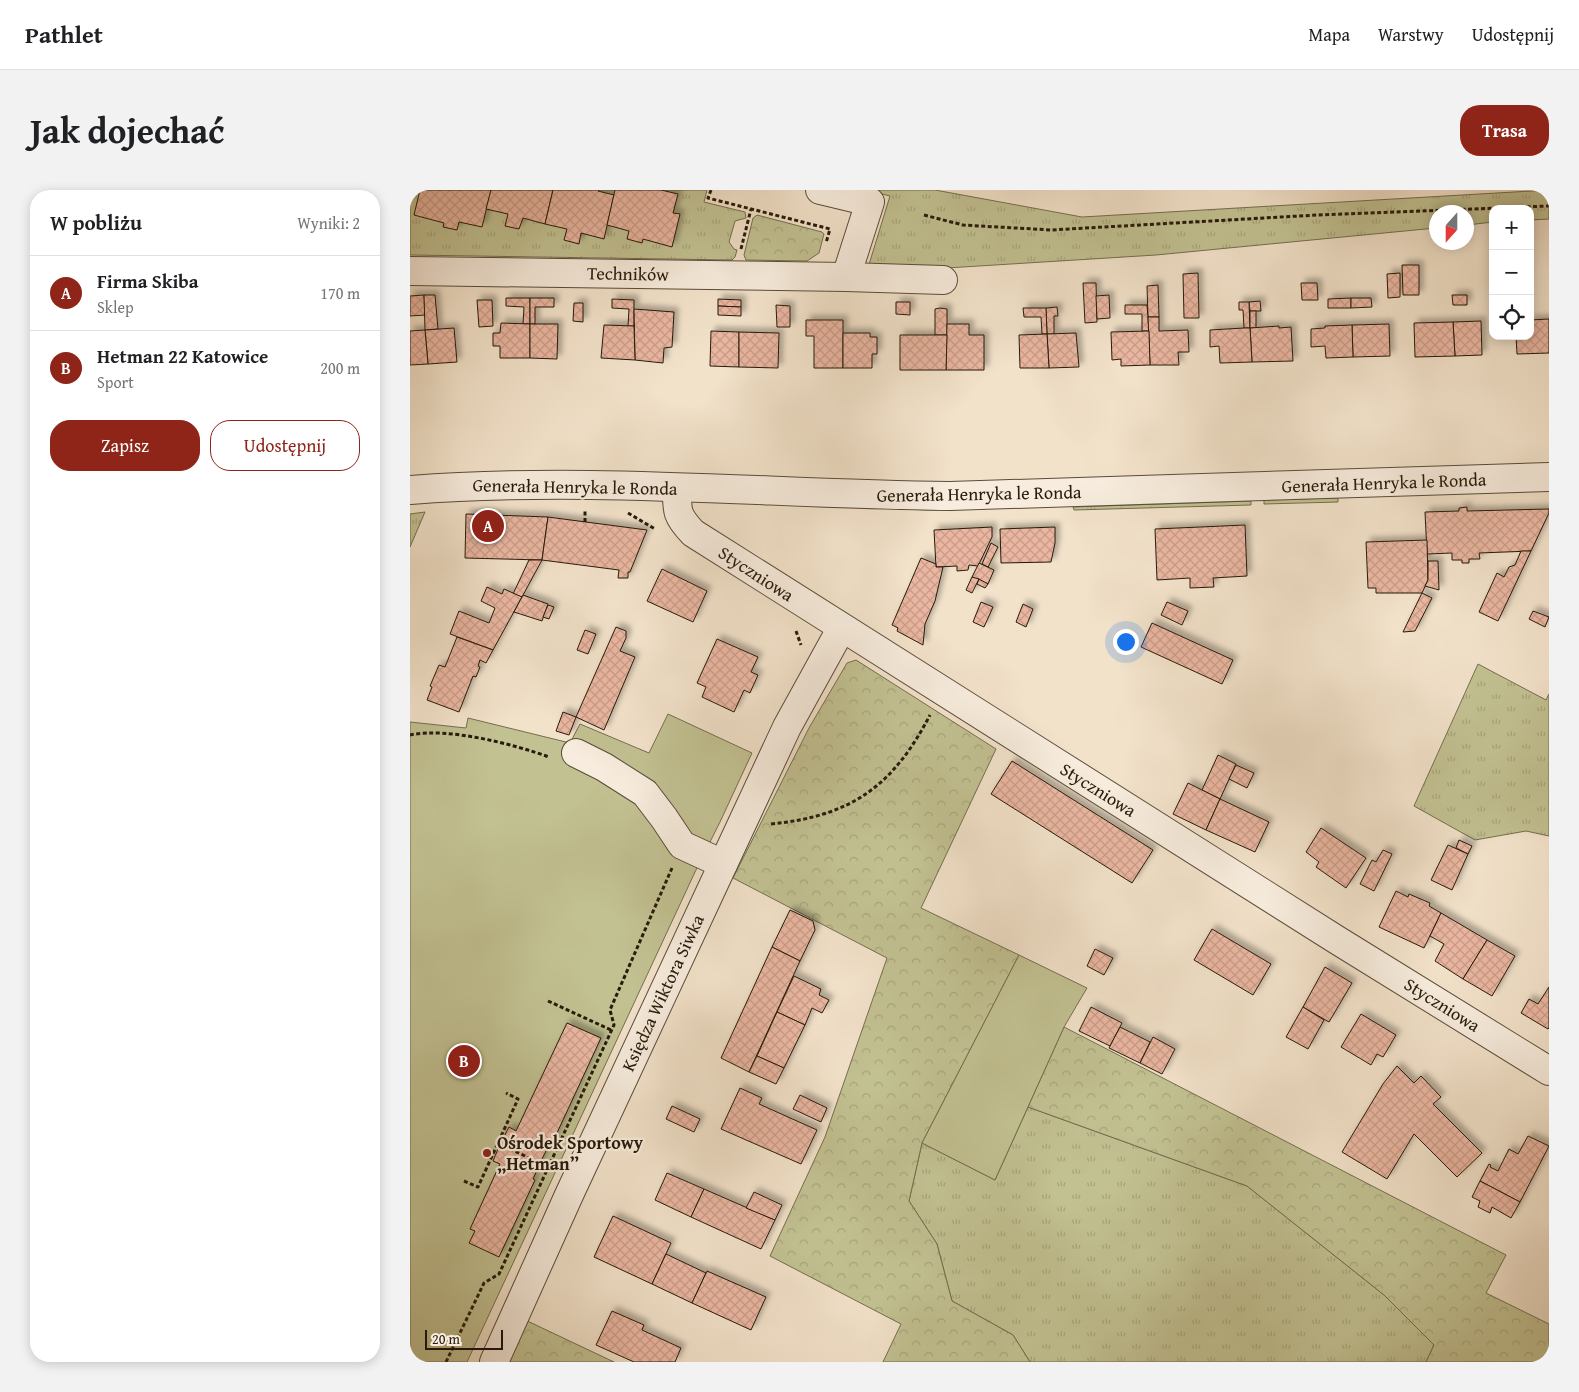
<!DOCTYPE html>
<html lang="pl">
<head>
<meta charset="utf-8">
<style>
	:root { --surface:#fff; --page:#f2f2f2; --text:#202124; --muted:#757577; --line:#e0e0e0; --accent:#8f2418 }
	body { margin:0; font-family:"Gentium Book Plus",serif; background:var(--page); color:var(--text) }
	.controls { position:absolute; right:15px; top:15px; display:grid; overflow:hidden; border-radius:10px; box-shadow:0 2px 12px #0003 }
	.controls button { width:45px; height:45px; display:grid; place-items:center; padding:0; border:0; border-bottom:1px solid var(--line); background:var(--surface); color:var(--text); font:25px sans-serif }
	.compass { position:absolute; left:1019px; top:15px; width:45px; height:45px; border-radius:50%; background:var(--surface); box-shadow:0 2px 12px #0003; rotate:201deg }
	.scale { position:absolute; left:15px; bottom:12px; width:78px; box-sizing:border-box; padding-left:5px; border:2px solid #271a0a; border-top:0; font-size:14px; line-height:18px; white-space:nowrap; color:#271a0a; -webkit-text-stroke:4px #f7ecdd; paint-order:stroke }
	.you { position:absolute; left:715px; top:451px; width:18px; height:18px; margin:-12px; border:4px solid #fff; border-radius:50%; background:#1a73e8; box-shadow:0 0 0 8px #1a73e833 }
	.badge { display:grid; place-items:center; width:32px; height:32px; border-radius:50%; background:var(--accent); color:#fff; font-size:16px; font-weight:700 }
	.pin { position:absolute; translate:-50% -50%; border:2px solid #fff; box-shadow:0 1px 5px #0006 }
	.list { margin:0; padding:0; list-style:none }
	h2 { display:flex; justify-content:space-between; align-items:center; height:65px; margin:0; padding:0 20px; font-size:21px }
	h2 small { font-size:16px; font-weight:400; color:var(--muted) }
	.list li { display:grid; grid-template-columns:32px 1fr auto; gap:15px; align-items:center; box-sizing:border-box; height:75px; padding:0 20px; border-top:1px solid var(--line) }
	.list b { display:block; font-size:19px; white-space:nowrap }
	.list p { margin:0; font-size:16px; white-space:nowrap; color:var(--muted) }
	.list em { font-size:16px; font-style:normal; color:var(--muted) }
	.actions { display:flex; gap:10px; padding:15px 20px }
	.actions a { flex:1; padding:11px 0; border:1px solid var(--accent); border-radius:20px; text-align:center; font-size:18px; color:var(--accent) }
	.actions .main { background:var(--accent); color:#fff }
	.icon { flex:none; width:28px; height:28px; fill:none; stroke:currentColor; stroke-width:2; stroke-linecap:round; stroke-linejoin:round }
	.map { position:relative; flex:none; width:1139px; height:1172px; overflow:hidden; border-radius:20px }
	header { display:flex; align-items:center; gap:30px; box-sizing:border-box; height:70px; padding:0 25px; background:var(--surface); border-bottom:1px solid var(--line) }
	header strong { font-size:24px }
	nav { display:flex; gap:28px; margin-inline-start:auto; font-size:18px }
	.intro { display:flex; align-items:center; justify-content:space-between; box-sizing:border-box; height:120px; padding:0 30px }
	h1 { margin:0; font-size:35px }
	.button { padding:12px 22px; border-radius:20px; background:var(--accent); color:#fff; font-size:18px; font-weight:700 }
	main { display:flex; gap:30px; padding:0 30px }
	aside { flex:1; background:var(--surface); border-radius:20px; box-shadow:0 2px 12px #0003 }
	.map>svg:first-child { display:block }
	.grass { fill:url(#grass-tufts); stroke:#746e4e }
	.forest { fill:url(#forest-crowns); stroke:#746e4e }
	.garden { fill:#c2c192; stroke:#746e4e }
	.building { fill:url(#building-cross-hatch); stroke:#271a0a; filter:url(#shadow) }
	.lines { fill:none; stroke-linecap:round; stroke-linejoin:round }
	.minor-casing { stroke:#5a4c3a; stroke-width:30 }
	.path { stroke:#271a0a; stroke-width:3; stroke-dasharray:4 2.5; stroke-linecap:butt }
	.minor { stroke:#f7ecdd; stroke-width:28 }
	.poi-dot { fill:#8f2418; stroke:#f7ecdd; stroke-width:2 }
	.labels { text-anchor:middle; stroke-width:4.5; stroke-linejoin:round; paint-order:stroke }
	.street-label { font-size:18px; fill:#271a0a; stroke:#f7ecdd }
	.poi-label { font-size:18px; font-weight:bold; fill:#271a0a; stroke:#f7ecdd; text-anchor:start }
</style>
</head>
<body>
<header>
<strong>Pathlet</strong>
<nav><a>Mapa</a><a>Warstwy</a><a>Udostępnij</a></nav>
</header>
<div class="intro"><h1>Jak dojechać</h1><a class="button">Trasa</a></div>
<main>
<aside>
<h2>W pobliżu<small>Wyniki: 2</small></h2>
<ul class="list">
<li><span class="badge">A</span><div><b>Firma Skiba</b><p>Sklep</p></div><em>170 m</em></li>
<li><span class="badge">B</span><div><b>Hetman 22 Katowice</b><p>Sport</p></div><em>200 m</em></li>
</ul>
<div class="actions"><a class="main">Zapisz</a><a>Udostępnij</a></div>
</aside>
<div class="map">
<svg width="1139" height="1172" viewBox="0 0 1139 1172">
	<defs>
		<pattern id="grass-tufts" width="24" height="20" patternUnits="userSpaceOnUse" patternTransform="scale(1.25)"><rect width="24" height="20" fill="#c2c192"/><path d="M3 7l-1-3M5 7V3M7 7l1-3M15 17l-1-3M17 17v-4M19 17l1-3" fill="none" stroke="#a7a57d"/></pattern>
		<pattern id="forest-crowns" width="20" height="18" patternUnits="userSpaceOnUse" patternTransform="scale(1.25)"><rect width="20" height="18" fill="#c2c192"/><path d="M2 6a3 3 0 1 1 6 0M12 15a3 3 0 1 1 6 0" fill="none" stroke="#a7a57d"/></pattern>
		<pattern id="building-cross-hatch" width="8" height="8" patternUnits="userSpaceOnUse" patternTransform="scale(1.25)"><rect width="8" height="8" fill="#eab6a1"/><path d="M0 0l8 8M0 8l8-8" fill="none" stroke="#c99c89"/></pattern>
		<filter id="shadow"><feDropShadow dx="4.5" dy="-4.5" stdDeviation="2.5" flood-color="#0004"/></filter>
	</defs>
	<rect width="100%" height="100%" fill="#f2e2ca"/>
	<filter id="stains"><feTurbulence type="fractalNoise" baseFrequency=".004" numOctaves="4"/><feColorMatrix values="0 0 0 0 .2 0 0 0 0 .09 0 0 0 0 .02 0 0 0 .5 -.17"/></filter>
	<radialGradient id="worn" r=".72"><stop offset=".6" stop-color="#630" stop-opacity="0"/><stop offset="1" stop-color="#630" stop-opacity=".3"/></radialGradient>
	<!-- grass -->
	<g class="grass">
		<polygon points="0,0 297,0 294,12 335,22 336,28 325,31 319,52 324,59 327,60 325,67 322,70 0,65"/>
		<polygon points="456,0 525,0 672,27 1139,0 1139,29 1120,30 1120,19 1083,19 1083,32 1057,35 1056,22 1026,22 1026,38 746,65 472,82 457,81 480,6"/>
		<polygon points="928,308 928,312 854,314 854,310"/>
		<polygon points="841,311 841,315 664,320 663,317"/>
		<polygon points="15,322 0,357 0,324"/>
		<polygon points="1068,474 1136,510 1139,504 1139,646 1116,641 1065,650 1004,616"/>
		<polygon points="618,917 837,996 974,1105 1024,1155 1016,1172 620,1172 603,1145 542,1111 527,1054 499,1011 512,953 585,990"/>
	</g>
	<!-- forest -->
	<g class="forest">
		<polygon points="347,25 412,42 414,44 409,63 397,71 336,70 334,65 343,28"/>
		<polygon points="446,470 586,559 511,718 609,765 512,953 499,1011 527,1054 542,1111 603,1145 620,1172 473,1172 491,1134 360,1066 415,947 477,768 323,688 399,538 437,473"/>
		<polygon points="654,837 1096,1065 1076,1103 1139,1134 1139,1172 1016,1172 1024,1155 974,1105 837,996 618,917"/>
		<polygon points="111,1128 204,1172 97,1172"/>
	</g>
	<!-- garden -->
	<g class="garden">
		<polygon points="258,524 342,563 310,632 285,682 57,1172 0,1172 0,532 56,538 58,528 160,553 170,534 239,563"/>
		<polygon points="609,765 677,798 654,837 585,990 512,953"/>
	</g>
	<!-- building -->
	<g class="building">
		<polygon points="10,0 81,0 72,37 49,32 47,40 33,37 34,33 4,25"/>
		<polygon points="81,0 143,0 135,34 113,28 109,39 95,36 98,24 76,19"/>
		<polygon points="143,0 189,0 188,1 204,5 194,49 171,43 169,54 154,50 157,39 135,34"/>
		<polygon points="205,0 251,0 268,4 263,23 270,24 262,57 233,49 232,53 217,49 219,41 197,35"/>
		<polygon points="992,75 1009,75 1009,105 993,105"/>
		<polygon points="788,83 789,128 774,128 773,84"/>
		<polygon points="990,83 990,107 978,108 977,84"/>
		<polygon points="673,93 686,93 687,132 675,133"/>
		<polygon points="891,93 907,93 908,110 892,110"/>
		<polygon points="748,95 749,127 738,127 737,96"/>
		<polygon points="14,105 15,125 0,126 0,106"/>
		<polygon points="14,105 25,105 28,139 15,140"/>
		<polygon points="699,105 700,128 687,129 686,106"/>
		<polygon points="1042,105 1057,105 1057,115 1043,115"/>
		<polygon points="96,108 120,108 120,134 113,134 114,117 96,116"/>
		<polygon points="120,108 144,108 144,117 125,117 125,134 120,134"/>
		<polygon points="941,108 941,118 918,118 918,109"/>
		<polygon points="941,108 961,108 962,117 941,118"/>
		<polygon points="202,109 224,110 224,136 218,136 219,119 202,118"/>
		<polygon points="308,109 331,110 331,117 308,116"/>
		<polygon points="67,110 82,110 83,136 69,137"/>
		<polygon points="850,111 851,121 840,121 839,112"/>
		<polygon points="486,112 500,112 500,125 486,124"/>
		<polygon points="829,112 839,112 840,138 834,138 833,120 829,120"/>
		<polygon points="164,113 173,113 173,132 163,131"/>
		<polygon points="366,115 380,116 380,137 367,137"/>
		<polygon points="715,115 737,115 739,141 732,141 732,124 715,124"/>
		<polygon points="308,116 331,117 331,126 308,125"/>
		<polygon points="647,117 648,126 644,126 644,144 637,144 636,118"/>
		<polygon points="530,118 537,119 537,145 525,145 525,119"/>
		<polygon points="613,118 636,118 637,144 632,144 631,127 614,127"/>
		<polygon points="224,119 264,122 262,157 254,158 253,173 225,170"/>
		<rect x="840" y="121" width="6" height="17"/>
		<polygon points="738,127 749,127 749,141 778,140 779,162 768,162 769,175 740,175"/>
		<polygon points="1139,129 1139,163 1107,164 1106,146 1120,146 1120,130"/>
		<polygon points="396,130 433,130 433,178 404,178 404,146 396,146"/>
		<polygon points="1071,131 1072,165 1045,166 1043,132"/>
		<polygon points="1043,132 1045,166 1005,167 1004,133"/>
		<polygon points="91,133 120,134 120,168 90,168 90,156 83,156 83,143 90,143"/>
		<polygon points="120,134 148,134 147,169 120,168"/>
		<polygon points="537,134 559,134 559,145 574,145 574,180 536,180"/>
		<polygon points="979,134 980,166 943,167 942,135"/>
		<polygon points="194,135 224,136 225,170 191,168"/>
		<polygon points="942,135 943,167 916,168 915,156 901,157 901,139 915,138 915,136"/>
		<polygon points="869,136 869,138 881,137 883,171 842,172 840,138"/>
		<polygon points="44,138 47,172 18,174 15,140"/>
		<polygon points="834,138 840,138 842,172 810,173 809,156 800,157 800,140"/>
		<polygon points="15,140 18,174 0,175 0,141"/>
		<polygon points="301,141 329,142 329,177 300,176"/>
		<polygon points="739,141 740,175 711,176 711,169 702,170 701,142"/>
		<polygon points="329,142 369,143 368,178 329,177"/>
		<polygon points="433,143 460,143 460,147 467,147 467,164 462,164 462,178 433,178"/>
		<polygon points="666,143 669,177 639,178 637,144"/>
		<polygon points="637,144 639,178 610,178 609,145"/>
		<polygon points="490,145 537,145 536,180 490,180"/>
		<polygon points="1057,317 1057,321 1139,319 1139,323 1121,361 1069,363 1070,369 1059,369 1059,373 1052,373 1052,370 1042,370 1042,363 1017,364 1015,322 1049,321 1049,318"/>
		<polygon points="56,324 138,327 132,370 55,368"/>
		<polygon points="138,327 237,340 220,382 218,382 218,388 208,388 209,380 132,370"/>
		<polygon points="835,335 837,386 803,388 804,397 780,398 780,388 747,390 745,339"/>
		<polygon points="582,337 582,347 568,376 559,375 558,380 547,381 547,376 526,377 524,340"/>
		<polygon points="645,337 645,353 641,372 591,373 590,339"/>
		<polygon points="1017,350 1018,390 1012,403 966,403 966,398 958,398 956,352"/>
		<polygon points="581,353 588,357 578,377 572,374"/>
		<polygon points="1111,361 1121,361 1088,431 1069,422 1087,383 1094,387 1099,377 1105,375"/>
		<polygon points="511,368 526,374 526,377 533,377 525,411 515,434 513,455 487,441 488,438 482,435"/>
		<polygon points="119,370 132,370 112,407 103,404"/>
		<polygon points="1018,371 1028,371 1029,400 1015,396 1018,390"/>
		<polygon points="569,373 584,380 578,394 562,387"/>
		<polygon points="252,379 297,401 283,432 237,411"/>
		<polygon points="562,387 569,389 562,403 556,400"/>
		<polygon points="569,389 578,394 575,398 567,394"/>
		<polygon points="77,397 92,404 94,399 112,407 83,460 40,444 49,421 79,433 85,418 71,411"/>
		<polygon points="1012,403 1022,408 1005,441 993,442"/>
		<polygon points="113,405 138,414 132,431 104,422"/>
		<polygon points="571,412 583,417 574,437 563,432"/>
		<polygon points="757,412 778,421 772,435 751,425"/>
		<polygon points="613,414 623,419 616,437 606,432"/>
		<polygon points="138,415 144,417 139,429 133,427"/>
		<polygon points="1123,421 1139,427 1135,437 1119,429"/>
		<polygon points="742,433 823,470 812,494 731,457"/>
		<polygon points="206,437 216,441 216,448 210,461 225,467 194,540 166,527"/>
		<polygon points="175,440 186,444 178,464 167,460"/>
		<polygon points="47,447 83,460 76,473 70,470 68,476 70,477 66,487 63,486 49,522 17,510 22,497 20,496 29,475 35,477"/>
		<polygon points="307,449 348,467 341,482 348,485 340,503 334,500 324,522 292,507 296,497 287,493"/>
		<polygon points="153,522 166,527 159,545 146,541"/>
		<polygon points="808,565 826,574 810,609 792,600"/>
		<polygon points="602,571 743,660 722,693 581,604"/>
		<polygon points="826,575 844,583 837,598 819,589"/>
		<polygon points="778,593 810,609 796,640 763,624"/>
		<polygon points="810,609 859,632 845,662 796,640"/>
		<polygon points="911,638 956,668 936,698 906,677 909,672 896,662"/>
		<polygon points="1049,650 1062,656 1058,664 1046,658"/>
		<polygon points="1038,655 1058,664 1042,700 1021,690"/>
		<polygon points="973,660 982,664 964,701 950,694 962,670 966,672"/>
		<polygon points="986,701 998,707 999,704 1020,713 1019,716 1031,723 1014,758 969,737"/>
		<polygon points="380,720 403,731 405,740 390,771 362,757"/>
		<polygon points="1031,723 1077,750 1053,789 1025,771 1034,754 1020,746"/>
		<polygon points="802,739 861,774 843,805 784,770"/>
		<polygon points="1077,750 1105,766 1082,806 1053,789"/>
		<polygon points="362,757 390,771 339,882 311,868"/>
		<polygon points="685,759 703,768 694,785 677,776"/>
		<polygon points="915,777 942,793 919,832 893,817"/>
		<polygon points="384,786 411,799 409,805 419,810 412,823 402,818 395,835 367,822"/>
		<polygon points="1139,797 1139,838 1138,839 1111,823 1119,809 1128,814"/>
		<polygon points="681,817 712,833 700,856 669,841"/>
		<polygon points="893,817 914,830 898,859 876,847"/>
		<polygon points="367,822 395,835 374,878 347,866"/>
		<polygon points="951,824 986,845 973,867 967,864 961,875 931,857"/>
		<polygon points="157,833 191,848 140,958 138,957 130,973 123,989 125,990 89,1067 59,1053 65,1041 60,1039 90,974 83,971 90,954 99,937 106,941"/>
		<polygon points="710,837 740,852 730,873 699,858"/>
		<polygon points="743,847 765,859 752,884 730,873"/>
		<polygon points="347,866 374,878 366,894 339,882"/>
		<polygon points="987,876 1004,893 1011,886 1031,907 1023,914 1072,963 1047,987 1004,944 977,989 932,962 973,894"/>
		<polygon points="330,898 352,908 349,914 407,940 391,974 311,939"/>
		<polygon points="390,905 417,918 411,932 383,919"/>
		<polygon points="262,916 290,929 284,942 256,929"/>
		<polygon points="1118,946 1139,956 1110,1012 1070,991 1079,974 1081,975 1080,977 1088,981 1099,959 1108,964"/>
		<polygon points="257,983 294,999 281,1027 245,1010"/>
		<polygon points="1070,991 1110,1012 1101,1028 1082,1017 1080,1023 1068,1017 1070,1011 1062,1007"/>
		<polygon points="294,999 365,1030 351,1059 281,1027"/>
		<polygon points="344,1002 372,1015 365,1030 336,1018"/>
		<polygon points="203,1026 261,1053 242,1094 184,1067"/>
		<polygon points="256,1064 296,1083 282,1113 242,1094"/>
		<polygon points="297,1081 356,1107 341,1140 282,1113"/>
		<polygon points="202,1121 234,1135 232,1140 271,1158 265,1172 224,1172 186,1155"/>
	</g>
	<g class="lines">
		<defs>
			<g id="minor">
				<polyline points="0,81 436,87 460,12 410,0"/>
				<polyline points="436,87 533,90"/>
				<path d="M267,298C267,321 266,325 283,343L927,750L1139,881"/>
				<path d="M0,300C180,286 360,304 540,306L1139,287"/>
				<polyline points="166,563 194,577 235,603 254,628 272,655 313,674"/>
				<polyline points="84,1172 159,1005 377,537 431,439"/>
			</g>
		</defs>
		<!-- minor casing -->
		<use href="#minor" class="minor-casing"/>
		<!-- path -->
		<g class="path">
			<polyline points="301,0 298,8 420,39 416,53"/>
			<polyline points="514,25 553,35 641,40 907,25 1139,16"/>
			<polyline points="331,59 341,19"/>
			<polyline points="218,323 245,339"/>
			<polyline points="175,332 175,320"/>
			<polyline points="386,441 391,455"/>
			<path d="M0,545C37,537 103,554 139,567"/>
			<path d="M361,634C442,626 483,596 520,525"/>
			<polyline points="138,811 201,840"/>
			<polyline points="88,953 138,977"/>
			<polyline points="54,991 68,997 108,909 96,903"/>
			<polyline points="36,1172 74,1093 89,1084 204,835 200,820 262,678"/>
		</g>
		<!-- minor -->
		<use href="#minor" class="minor"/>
	</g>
	<!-- markers -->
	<circle class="poi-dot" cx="77" cy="963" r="5"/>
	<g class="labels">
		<!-- street labels -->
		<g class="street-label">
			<text transform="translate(218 84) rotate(1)" y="6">Techników</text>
			<text transform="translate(974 293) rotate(-2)" y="6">Generała Henryka le Ronda</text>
			<text transform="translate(165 297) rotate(1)" y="6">Generała Henryka le Ronda</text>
			<text transform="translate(569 304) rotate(-1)" y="6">Generała Henryka le Ronda</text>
			<text transform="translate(346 384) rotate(33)" y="6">Styczniowa</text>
			<text transform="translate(688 600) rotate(32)" y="6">Styczniowa</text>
			<text transform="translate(253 803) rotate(-65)" y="6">Księdza Wiktora Siwka</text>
			<text transform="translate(1032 815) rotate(32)" y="6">Styczniowa</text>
		</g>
		<!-- poi labels -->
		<g class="poi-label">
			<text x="87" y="959">Ośrodek Sportowy<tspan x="87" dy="21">„Hetman”</tspan></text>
		</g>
	</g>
	<rect width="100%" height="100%" filter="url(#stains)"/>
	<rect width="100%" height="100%" fill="url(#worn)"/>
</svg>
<div class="controls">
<button>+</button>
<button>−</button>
<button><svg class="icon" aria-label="locate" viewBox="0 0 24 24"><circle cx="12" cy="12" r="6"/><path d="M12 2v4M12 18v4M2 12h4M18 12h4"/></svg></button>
</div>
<svg class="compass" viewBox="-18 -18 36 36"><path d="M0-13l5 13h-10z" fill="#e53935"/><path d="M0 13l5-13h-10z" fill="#757577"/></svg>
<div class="scale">20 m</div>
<div class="you"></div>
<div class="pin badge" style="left:78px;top:336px">A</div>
<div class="pin badge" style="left:54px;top:871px">B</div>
</div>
</main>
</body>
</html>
